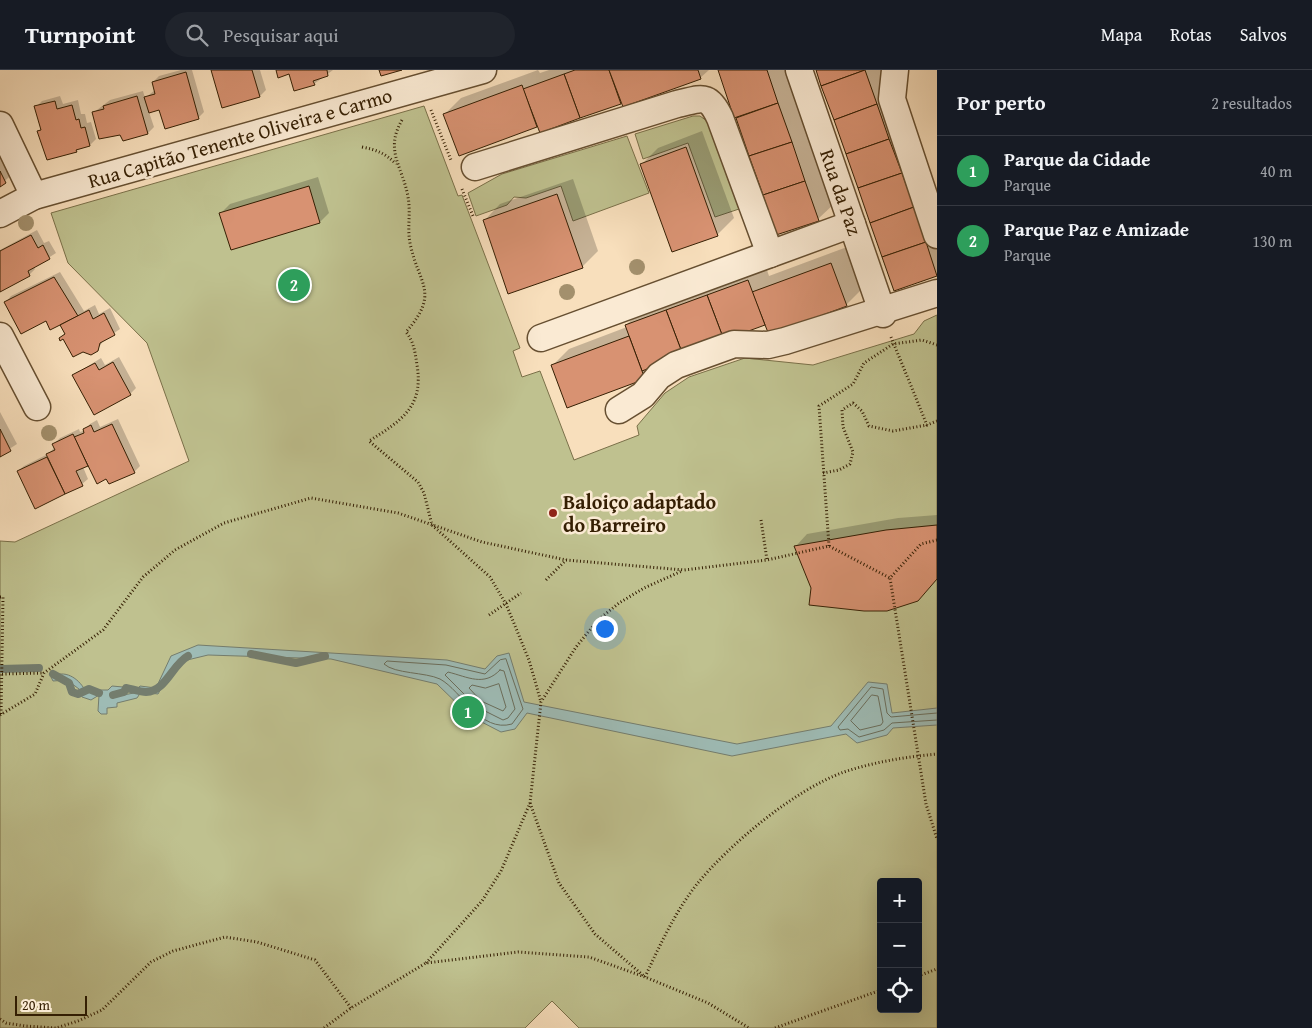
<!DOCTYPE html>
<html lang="pt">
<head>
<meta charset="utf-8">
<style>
	:root { --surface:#171b24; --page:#20242c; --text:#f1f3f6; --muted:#9ea1a6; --line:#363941; --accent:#c59692 }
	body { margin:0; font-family:"Gentium Book Plus",serif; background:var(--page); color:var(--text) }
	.controls { position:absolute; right:15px; bottom:15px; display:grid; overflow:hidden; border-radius:5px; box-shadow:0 5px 20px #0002 }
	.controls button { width:45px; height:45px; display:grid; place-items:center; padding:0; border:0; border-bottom:1px solid var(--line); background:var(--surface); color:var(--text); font:25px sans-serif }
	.scale { position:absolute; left:15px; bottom:12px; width:72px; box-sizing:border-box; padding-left:5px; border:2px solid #351f03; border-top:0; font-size:14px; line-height:18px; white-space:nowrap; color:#351f03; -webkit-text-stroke:4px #faead3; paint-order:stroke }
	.you { position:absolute; left:604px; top:558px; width:18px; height:18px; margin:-12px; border:4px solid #fff; border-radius:50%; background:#1a73e8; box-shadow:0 0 0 8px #1a73e833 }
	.badge { display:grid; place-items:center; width:32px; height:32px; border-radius:50%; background:var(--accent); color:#fff; font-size:16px; font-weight:700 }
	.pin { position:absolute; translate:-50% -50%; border:2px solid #fff; box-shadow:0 1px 5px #0006 }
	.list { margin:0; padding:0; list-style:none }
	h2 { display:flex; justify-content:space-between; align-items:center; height:65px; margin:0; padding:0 20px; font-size:21px }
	h2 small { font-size:16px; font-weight:400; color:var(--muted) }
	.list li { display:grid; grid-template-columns:32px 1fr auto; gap:15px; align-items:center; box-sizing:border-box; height:70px; padding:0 20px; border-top:1px solid var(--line) }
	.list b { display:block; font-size:19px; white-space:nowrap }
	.list p { margin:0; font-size:16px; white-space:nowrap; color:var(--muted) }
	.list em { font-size:16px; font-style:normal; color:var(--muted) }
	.icon { flex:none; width:28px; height:28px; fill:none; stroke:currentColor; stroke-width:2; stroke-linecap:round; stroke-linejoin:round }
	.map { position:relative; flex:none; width:937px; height:958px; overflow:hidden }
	header { display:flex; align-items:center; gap:30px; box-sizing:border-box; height:70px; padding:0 25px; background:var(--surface); border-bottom:1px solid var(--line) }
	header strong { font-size:24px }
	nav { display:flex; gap:28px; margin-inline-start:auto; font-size:18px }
	.search { width:350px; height:45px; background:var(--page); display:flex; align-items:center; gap:12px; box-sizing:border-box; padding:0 18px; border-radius:28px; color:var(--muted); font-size:19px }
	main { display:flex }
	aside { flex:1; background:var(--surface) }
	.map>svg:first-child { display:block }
	.green { fill:#bfc18f; stroke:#7a7049; fill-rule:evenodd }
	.water { fill:#9ebcb6; stroke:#747d6e }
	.shadow { fill:#0003 }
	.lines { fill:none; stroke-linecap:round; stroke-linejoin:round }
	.shore { stroke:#6a6e5c; stroke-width:1 }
	.stream { stroke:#747d6e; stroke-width:8 }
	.building { fill:#d89272; stroke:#351f03 }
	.street-casing { stroke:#664f31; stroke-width:29 }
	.path { stroke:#351f03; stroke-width:3; stroke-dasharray:1 2.5; stroke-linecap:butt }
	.street { stroke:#faead3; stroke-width:26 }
	.tree { fill:#a3906d }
	.poi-dot { fill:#8f2418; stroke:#faead3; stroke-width:2 }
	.labels { text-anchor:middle; stroke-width:5; stroke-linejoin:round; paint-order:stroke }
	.street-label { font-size:20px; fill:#351f03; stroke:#faead3 }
	.poi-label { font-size:20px; font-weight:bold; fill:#351f03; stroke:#faead3; text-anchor:start }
</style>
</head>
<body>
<header>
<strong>Turnpoint</strong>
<div class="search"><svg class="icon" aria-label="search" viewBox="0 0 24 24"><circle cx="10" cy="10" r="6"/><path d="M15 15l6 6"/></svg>Pesquisar aqui</div>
<nav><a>Mapa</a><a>Rotas</a><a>Salvos</a></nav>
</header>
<main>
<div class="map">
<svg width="937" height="958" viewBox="0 0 937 958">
	<rect width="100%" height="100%" fill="#f8dfbc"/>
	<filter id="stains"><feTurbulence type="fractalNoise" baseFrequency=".004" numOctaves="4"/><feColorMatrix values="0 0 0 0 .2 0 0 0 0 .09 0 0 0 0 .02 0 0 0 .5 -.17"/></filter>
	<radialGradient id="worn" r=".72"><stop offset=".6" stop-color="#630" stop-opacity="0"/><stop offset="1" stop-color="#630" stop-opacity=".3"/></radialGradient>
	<!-- green -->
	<g class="green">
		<path d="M424,36L458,126L462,125L520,278L513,281L522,307L540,301L574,390L639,365L637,356L665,323L689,307L745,288L813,295L914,264L924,251L937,245V958H579L552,931L525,958H0V471L15,472L189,391L147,273L68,193L51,143ZM881,812H918V939H881Z"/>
		<polygon points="693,46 700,46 707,51 739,139 715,147 688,73 643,89 635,64"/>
		<polygon points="627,66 649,123 573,151 561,116 526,128 514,127 507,135 476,146 468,123 502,104"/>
	</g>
	<!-- water -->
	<path class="water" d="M198,575L447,590L485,599L497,586L509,583L524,632L737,674L831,656L868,612L887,614L892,643L937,638V655L893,658L887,665L857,673L846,664L732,686L527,643L515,659L501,662L470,646L437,614L331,589L208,585L175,593L158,624L141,622L137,628L117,633V637L107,638V644H101L98,641L99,625L91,630L82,627L79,619L67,610L53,611L51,607C65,599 78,608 85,620H108L112,616L123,617V625L134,623L140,616L156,618L171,586Z"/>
	<!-- shadow -->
	<g class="shadow">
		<polygon points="181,0 192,0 204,42 198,48 160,38 149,42 154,57 148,63 121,64 93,43 110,30 143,21 145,28 155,20 153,12 159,6"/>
		<polygon points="212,0 260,0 266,20 260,26 223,37"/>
		<polygon points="277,0 333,0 314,14"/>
		<polygon points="538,0 540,3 549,0 709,0 700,8 622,32 540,62 538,56 459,84 445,44 461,28"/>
		<polygon points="719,0 789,0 835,133 818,149 777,164"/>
		<polygon points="817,0 887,0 937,141 937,205 895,220"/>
		<polygon points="60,26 63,34 78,30 81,44 85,44 87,53 91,52 96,69 90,75 80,77 76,81 39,61 42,58 36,37 42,31"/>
		<polygon points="702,61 734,148 717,165 642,94 658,78"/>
		<polygon points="0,65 22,96 0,115"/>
		<polygon points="318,107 329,143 320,152 231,179 221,143 230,134"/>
		<polygon points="573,109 598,181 582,197 484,151 500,134"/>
		<polygon points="37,160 44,173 49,171 56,183 34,197 35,199 29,205 0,220 0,180"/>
		<polygon points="847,177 862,219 846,235 766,253 660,293 644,308 553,295 569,279 627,257 626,255 643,239 765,194 769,206"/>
		<polygon points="60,202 84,241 95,235 99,244 110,238 120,259 104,270 97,280 64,267 60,268 66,262 61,253 46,250 6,232 11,226"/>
		<polygon points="119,287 136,318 130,324 74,305 101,288 105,295"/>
		<polygon points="0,342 17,374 0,385"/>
		<polygon points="118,349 140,396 134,402 89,394 83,397 88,409 82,414 35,437 18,401 24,396 48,384 55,377 54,374 60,368 79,359 80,362 85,360 90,354 97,350 100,357"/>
		<polygon points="937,445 937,509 918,530 812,518 796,476 807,464 898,448"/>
	</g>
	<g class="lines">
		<!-- shore -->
		<g class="shore">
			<path d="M506,589L523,639L512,654C480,663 462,621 440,609C425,602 395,604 384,594L387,591L446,595L485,604L500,590Z"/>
			<path d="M500,600L504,601L515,639L508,648L503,650L477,637L445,605L448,602C468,607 484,617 500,600Z"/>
			<polygon points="499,614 506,637 503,641 481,631 469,618 472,615 485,618"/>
			<polygon points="872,625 878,626 883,652 881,655 860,660 851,651"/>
			<polyline points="937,643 891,647 887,643 883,619 871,617 838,657 840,660 848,659 859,667 884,660 892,653 937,650"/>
		</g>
		<!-- stream -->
		<g class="stream">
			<polyline points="251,584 296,593 325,586"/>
			<polyline points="0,599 39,598"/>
			<polyline points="53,604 69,613 72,622 78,624 89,619 99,623"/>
			<path d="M113,625L124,622L126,618C132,619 140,622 146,622C166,621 172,595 188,586"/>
		</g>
	</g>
	<!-- building -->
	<g class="building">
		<polygon points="211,0 252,0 260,27 222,38"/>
		<polygon points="276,0 327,0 328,6 313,11 315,15 294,21 289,4 278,8"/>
		<polygon points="379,0 402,0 381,6"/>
		<polygon points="575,0 609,0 621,34 580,48 564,4"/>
		<polygon points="609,0 698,0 701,9 623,37"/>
		<polygon points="718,0 767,0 778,33 734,48"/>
		<polygon points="816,0 865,0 821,16"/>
		<polygon points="865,0 877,34 834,50 821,16"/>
		<polygon points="186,2 199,49 165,59 159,40 149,43 144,27 155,24 152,12"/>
		<polygon points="564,4 580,48 540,63 523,19"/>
		<polygon points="522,15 537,57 459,86 443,44"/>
		<polygon points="137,26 148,64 123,71 120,65 99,69 92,42 104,39 103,36"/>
		<polygon points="55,31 57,39 72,35 76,50 79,49 81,58 85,57 90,76 76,80 77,82 47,90 37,61 41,60 34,36"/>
		<polygon points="778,33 792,72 749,86 736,48"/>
		<polygon points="877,34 889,69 846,84 834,50"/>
		<polygon points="889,69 902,103 858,118 846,84"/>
		<polygon points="792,72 805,111 763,125 749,86"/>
		<polygon points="686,77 718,166 672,182 640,94"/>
		<polygon points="0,101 6,113 0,117"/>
		<polygon points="902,103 914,137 870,153 858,118"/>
		<polygon points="805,111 819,151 776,165 763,125"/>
		<polygon points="309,116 320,153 231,180 219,143"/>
		<polygon points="557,124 583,198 508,224 483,150"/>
		<polygon points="914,137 926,172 882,187 870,153"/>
		<polygon points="31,165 38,178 43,175 50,189 28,201 30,206 0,222 0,181"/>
		<polygon points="926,172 937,206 894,221 882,187"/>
		<polygon points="831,193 847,236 769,265 752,222"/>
		<polygon points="54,207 78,246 50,260 46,251 21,264 4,232"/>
		<polygon points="748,210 765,255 724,270 707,225"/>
		<polygon points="707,225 724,270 683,285 666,240"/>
		<polygon points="89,240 93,249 104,243 115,265 100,273 98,281 91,285 83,282 73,287 63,269 60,271 59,268 65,264 60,255"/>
		<polygon points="666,240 683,285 642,301 625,255"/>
		<polygon points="629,266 645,309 567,338 551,295"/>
		<polygon points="113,292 131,325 94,345 72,305 95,293 99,300"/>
		<polygon points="112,354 135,403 109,414 106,409 97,414 74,367 84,363 83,359 91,355 94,362"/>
		<polygon points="0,359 11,381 0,387"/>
		<polygon points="73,364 88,396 76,401 83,416 65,424 46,384 55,380 52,374"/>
		<polygon points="47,387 65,424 35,439 17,401"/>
		<polygon points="937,455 937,509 918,531 887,541 864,541 809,535 811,518 794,476 886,460"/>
	</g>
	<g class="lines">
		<defs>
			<g id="street">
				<polyline points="799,0 883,244"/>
				<polyline points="895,0 892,29 937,165"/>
				<polyline points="0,55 34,126"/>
				<path d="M475,97L677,34C701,29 708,22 720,48L770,184"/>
				<polyline points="0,144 34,126 483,0"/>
				<polyline points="0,266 37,337"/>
				<polyline points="541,268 852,154"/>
				<polyline points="619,340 643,325 659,306 676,295 734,274 768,275 785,271 937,223"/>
			</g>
		</defs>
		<!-- street casing -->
		<use href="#street" class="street-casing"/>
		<!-- path -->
		<g class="path">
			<polyline points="431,40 451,90"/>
			<path d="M402,50C384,81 403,97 408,127C411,143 407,158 410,173C418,214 441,222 406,262C414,272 415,282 417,295C424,337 401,351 369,371L418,412L424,423L432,455L490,507L506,534L529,590L541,632"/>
			<path d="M362,77C377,80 385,83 396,94"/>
			<polyline points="462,119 473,146"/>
			<polyline points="891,267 927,355 937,351"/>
			<polyline points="823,403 839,400 850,394 853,382 843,357 842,340 853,333 862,341 869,356 893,361 927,355"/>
			<polyline points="761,450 767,490"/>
			<polyline points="937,470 921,474 890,508 926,734 937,769"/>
			<polyline points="829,476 819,336 853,314 864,293 893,274 922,270 937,275"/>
			<polyline points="546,510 566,490"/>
			<polyline points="0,527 3,527 1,644"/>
			<polyline points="489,545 521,523"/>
			<polyline points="2,604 44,603"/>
			<polyline points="0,645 35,624 44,603 103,560 143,507 175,480 224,453 311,428 398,443 482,472 566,490 684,500 767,490 829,476 890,508"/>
			<path d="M530,733L559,813L595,864L645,907C660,875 675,842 697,814C730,774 794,720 844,702C874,692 905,687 937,684"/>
			<polyline points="426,893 482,831 501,801 530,733 541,632 576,577 598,550 619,533 644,518 682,501"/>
			<polyline points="918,906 937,899"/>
			<polyline points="0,949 6,953 25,956 56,958 78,951 102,940 151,892 173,881 225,867 257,872 315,890 351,938"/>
			<polyline points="324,958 351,938 426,893 518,882 589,887 645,907 708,933 749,958"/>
			<polyline points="775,958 881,920"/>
		</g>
		<!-- street -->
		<use href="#street" class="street"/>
	</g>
	<!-- trees -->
	<g class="tree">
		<circle cx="26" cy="153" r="8"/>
		<circle cx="637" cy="197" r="8"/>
		<circle cx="567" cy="222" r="8"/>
		<circle cx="49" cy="363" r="8"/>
	</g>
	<!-- markers -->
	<circle class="poi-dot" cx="553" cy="443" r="5"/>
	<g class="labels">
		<!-- street labels -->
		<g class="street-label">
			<text transform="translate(240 68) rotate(-16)" y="7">Rua Capitão Tenente Oliveira e Carmo</text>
			<text transform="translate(841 122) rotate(71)" y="7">Rua da Paz</text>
		</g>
		<!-- poi labels -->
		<g class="poi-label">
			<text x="563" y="439">Baloiço adaptado<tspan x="563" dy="23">do Barreiro</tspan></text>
		</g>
	</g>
	<rect width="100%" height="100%" filter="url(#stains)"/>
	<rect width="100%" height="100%" fill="url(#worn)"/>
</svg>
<div class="controls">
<button>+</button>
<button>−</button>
<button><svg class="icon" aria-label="locate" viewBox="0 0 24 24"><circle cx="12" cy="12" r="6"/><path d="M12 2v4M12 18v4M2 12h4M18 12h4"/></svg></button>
</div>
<div class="scale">20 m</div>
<div class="you"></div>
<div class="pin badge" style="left:468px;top:642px;background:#2e9e5b">1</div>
<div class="pin badge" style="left:294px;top:215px;background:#2e9e5b">2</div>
</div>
<aside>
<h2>Por perto<small>2 resultados</small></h2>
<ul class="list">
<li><span class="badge" style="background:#2e9e5b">1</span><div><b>Parque da Cidade</b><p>Parque</p></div><em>40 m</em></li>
<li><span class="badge" style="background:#2e9e5b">2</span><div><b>Parque Paz e Amizade</b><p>Parque</p></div><em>130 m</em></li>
</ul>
</aside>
</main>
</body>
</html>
